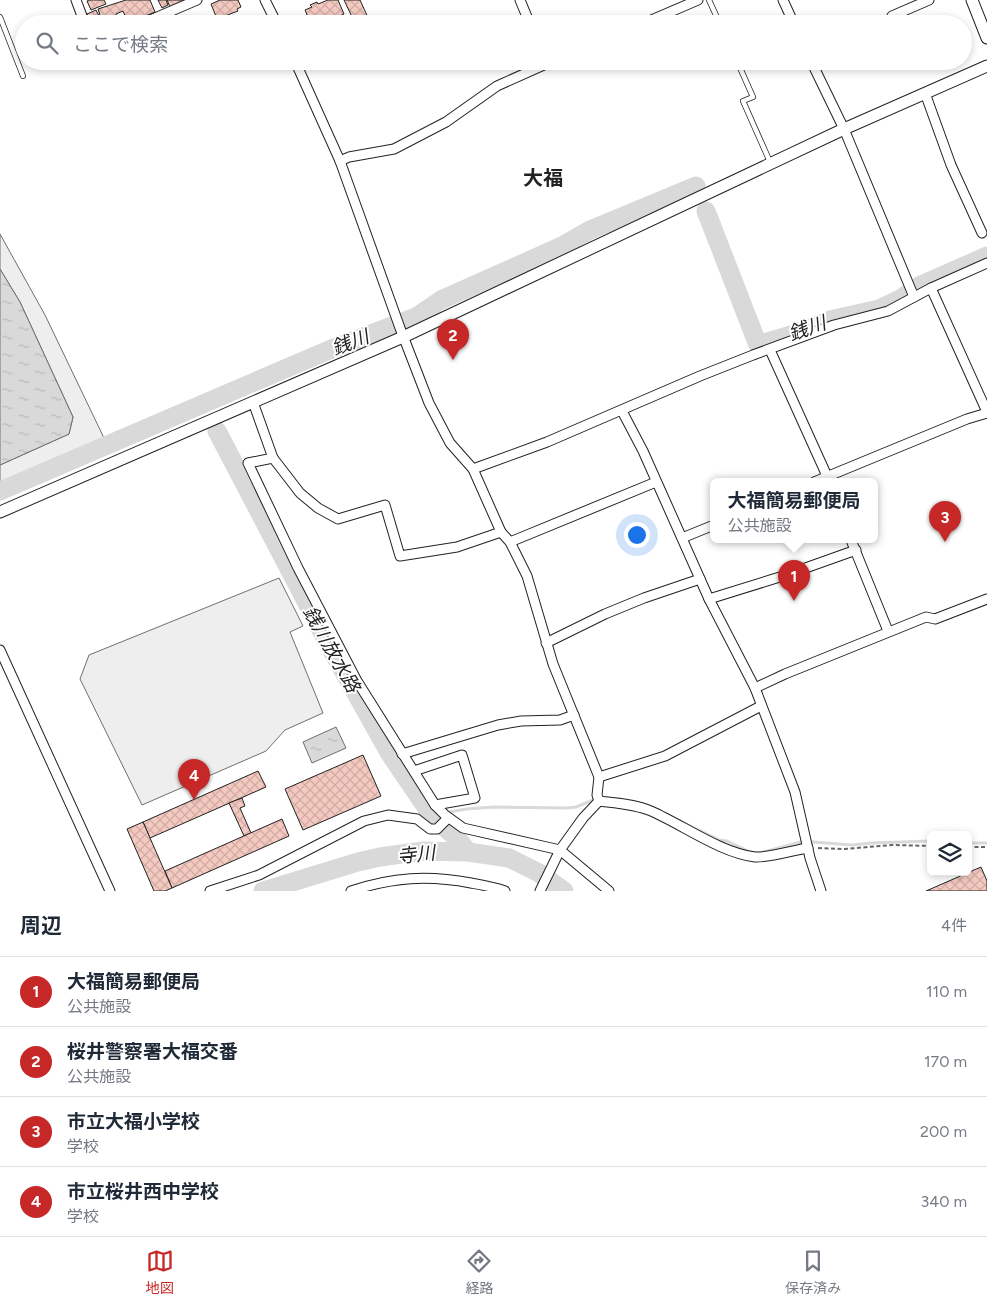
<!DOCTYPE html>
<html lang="ja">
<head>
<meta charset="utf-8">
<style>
	:root { --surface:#fff; --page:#f2f2f3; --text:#1f2937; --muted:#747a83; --line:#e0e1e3; --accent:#c62828 }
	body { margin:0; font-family:Figtree,"Noto Sans JP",sans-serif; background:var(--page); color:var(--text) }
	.controls { position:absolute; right:15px; bottom:15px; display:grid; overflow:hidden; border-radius:8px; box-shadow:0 2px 8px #0003 }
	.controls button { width:45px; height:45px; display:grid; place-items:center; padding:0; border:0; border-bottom:1px solid var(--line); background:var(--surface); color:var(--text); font:25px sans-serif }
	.you { position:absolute; left:636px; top:534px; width:18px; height:18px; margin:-12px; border:4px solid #fff; border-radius:50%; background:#1a73e8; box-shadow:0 0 0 8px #1a73e833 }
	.badge { display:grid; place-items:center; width:32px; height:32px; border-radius:50%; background:var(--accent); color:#fff; font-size:16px; font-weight:700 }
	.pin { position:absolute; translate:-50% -41px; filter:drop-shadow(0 1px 2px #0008) }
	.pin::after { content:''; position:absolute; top:26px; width:18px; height:15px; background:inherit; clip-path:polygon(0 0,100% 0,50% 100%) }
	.popup { position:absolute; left:710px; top:478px; width:168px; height:65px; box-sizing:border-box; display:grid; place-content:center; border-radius:8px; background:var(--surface); filter:drop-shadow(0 1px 4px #0005); font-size:16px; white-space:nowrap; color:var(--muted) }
	.popup b { font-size:19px; color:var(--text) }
	.popup::after { content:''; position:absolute; left:50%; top:100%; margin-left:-10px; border:10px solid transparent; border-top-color:var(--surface) }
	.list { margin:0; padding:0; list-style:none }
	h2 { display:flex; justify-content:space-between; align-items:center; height:65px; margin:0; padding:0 20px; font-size:21px }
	h2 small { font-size:16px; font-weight:400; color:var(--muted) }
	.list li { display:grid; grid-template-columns:32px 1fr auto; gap:15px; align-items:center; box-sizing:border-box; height:70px; padding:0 20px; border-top:1px solid var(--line) }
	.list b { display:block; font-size:19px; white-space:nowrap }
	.list p { margin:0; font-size:16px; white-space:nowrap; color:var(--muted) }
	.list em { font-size:16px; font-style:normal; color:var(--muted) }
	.icon { flex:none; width:28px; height:28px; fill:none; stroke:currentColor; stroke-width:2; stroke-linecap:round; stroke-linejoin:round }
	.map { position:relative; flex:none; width:987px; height:891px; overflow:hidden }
	.search { position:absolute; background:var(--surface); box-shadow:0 2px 8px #0003; left:15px; right:15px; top:15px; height:55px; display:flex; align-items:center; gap:12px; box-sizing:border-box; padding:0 18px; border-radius:28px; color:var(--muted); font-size:19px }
	.sheet { height:345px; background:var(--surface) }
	nav { display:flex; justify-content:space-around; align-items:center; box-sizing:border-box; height:70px; border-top:1px solid var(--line); background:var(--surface); font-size:14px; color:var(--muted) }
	nav a { display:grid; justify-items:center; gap:2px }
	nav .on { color:var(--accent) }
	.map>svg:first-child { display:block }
	.grass { fill:#eee; stroke:#6f6f6f }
	.water { fill:url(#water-ripples); stroke:#6f6f6f }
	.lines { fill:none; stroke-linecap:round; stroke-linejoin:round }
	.stream { stroke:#d9d9d9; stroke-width:3 }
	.river { stroke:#d9d9d9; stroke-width:19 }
	.building { fill:url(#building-cross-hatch); stroke:#222 }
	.service-casing { stroke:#222; stroke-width:6 }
	.minor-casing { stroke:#222; stroke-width:11 }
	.tertiary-casing { stroke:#222; stroke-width:13 }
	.path { stroke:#646464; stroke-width:2; stroke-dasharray:4 2.5; stroke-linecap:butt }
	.service { stroke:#fff; stroke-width:4.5 }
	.minor { stroke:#fff; stroke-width:9 }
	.tertiary { stroke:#fff; stroke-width:11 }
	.labels { text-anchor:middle; stroke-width:4; stroke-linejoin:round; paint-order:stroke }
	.water-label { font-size:19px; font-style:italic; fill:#222; stroke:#fff }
	.quarter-label { font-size:20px; font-weight:bold; fill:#222; stroke:#fff }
</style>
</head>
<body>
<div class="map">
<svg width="987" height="891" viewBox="0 0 987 891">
	<defs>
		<pattern id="water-ripples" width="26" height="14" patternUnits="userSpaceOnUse" patternTransform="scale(1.25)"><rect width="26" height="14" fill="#d9d9d9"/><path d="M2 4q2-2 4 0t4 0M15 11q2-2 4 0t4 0" fill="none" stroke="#bababa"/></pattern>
		<pattern id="building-cross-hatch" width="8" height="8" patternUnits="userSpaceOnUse" patternTransform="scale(1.25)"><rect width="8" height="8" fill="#f3c9c0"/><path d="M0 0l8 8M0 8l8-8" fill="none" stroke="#d0aca5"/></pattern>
	</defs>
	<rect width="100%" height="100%" fill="#fff"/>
	<!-- grass -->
	<g class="grass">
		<polygon points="0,234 45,315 104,438 0,486 0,465 69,434 73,417 20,302 0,269"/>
		<polygon points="279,578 303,626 290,632 323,713 285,730 266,751 142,805 80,679 89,655"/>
	</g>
	<!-- water -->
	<g class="water">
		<polygon points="0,269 20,302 73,417 69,434 0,465"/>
		<polygon points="336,727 346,748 312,763 303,742"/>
	</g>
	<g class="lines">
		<!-- stream -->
		<g class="stream">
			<polyline points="605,798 621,799"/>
			<polyline points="632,801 646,805"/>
			<polyline points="678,820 719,840 727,841 750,852 759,853 801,842 813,842 852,845 872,843 931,841"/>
			<polyline points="437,821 449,812 466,809 494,807 567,808 576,807 596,799"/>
			<polyline points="968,843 987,843"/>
		</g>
		<!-- river -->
		<g class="river">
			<polyline points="706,211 758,345 794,334 830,320 879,309 900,299 919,286 987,256"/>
			<polyline points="217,431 329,645 390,754 428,810 437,821 456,837 468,852"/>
			<polyline points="0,491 329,350 416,317 441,300 562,246 590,230 696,186"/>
			<polyline points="263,891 358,862 380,857 423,851 468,852 509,858 539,873 564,891"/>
		</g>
	</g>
	<!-- building -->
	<g class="building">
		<polygon points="89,0 104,0 106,4 91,10 87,1"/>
		<polygon points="126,0 150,0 155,12 128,23 123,11 116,14 119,24 103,24 98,9"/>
		<polygon points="158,0 166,0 168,5 162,8"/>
		<polygon points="167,0 187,0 170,7"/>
		<polygon points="220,0 238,0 241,7 237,9 238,11 217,19 211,4"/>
		<polygon points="328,0 338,0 344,14 321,24 311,24 305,10 312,7 310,5 317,2 318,4"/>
		<polygon points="344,0 360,0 371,24 342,24 353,19"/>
		<polygon points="96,10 99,16 93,19 95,24 91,24 87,14"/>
		<polygon points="363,755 381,796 303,830 285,789"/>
		<polygon points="258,771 266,787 150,838 143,822"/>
		<polygon points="242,798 245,806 240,808 251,833 244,836 229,803"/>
		<polygon points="282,819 289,836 172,888 165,871"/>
		<polygon points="143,822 172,888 165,891 154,891 127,829"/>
		<polygon points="981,867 987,881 987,891 926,891"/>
	</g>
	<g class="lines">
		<defs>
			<g id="service">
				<polyline points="709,0 720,24"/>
				<polyline points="0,17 23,76"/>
				<polyline points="737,61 753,97 743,101 770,162"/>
			</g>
			<g id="minor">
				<polyline points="76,0 85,24"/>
				<polyline points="265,0 277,24"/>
				<polyline points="520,0 530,24"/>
				<polyline points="783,0 794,24"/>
				<polyline points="892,16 929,0"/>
				<polyline points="141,24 197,0"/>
				<polyline points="642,24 698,0"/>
				<polyline points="295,61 340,161 400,328 429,403 450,443 473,469 501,532 510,542 527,576 553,664 599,777 597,795 599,801"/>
				<polyline points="811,61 844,129 914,297"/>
				<polyline points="925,93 951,165 982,233"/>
				<polyline points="340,161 349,157 394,149 446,122 497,86 553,61"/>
				<polyline points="931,288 987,412"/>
				<polyline points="770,350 827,476 826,482"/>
				<polyline points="253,402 273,458 248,463 298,568 357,681 435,805 445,815 463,828 560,850 609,891"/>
				<polyline points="622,411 643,451 709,599 755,688 795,792 810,858 821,891"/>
				<polyline points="273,458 300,493 318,508 338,519 385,505 400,556 457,547 501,532"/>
				<polyline points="473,469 547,442 700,376 753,355 834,325 888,311 931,288 987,263"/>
				<polyline points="814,482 967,419 987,413"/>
				<polyline points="682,538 714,525"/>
				<polyline points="851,540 888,631"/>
				<polyline points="510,542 656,482"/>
				<polyline points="709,599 783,576 856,550"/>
				<polyline points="546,643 605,614 644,598 700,579"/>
				<polyline points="0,650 110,891"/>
				<polyline points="755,688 785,674 926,617 935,619 987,599"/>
				<polyline points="402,754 498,725 521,721 560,720 574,715"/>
				<polyline points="414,771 462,755 475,798 435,805"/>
				<polyline points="599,777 665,756 761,706"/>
				<path d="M599,801C616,803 635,804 651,811C683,825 721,853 755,857C768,858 794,850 808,848"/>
				<polyline points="210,891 259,875 364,821 388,815 417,819 430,829 437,829 448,818"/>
				<path d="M351,891C393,877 428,875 471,883C482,885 494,887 505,891"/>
				<polyline points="540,891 560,850 583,818 599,801"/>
			</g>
			<g id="tertiary">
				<polyline points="972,0 987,38"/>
				<polyline points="0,512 403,337 844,129 987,66"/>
			</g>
		</defs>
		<!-- service casing -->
		<use href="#service" class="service-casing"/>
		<!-- minor casing -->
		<use href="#minor" class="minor-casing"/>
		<!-- tertiary casing -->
		<use href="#tertiary" class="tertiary-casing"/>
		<!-- path -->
		<g class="path">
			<polyline points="968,847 987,847"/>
			<polyline points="818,848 844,849 892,845 931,846"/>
		</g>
		<!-- service -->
		<use href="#service" class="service"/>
		<!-- minor -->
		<use href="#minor" class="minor"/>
		<!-- tertiary -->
		<use href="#tertiary" class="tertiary"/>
	</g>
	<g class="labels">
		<!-- water labels -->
		<g class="water-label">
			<text transform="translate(807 328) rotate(-19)" y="7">銭川</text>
			<text transform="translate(350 342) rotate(-21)" y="7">銭川</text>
			<text transform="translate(332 649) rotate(61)" y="7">銭川放水路</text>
			<text transform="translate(416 854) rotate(-6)" y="7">寺川</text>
		</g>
		<!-- quarter labels -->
		<g class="quarter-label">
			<text x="543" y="185">大福</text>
		</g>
	</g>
</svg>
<div class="controls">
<button><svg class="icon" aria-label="layers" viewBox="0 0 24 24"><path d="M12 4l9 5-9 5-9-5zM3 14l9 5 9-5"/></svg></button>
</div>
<div class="you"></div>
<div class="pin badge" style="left:794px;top:601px">1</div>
<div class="popup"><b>大福簡易郵便局</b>公共施設</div>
<div class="pin badge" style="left:453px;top:360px">2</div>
<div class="pin badge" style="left:945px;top:542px">3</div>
<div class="pin badge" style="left:194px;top:800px">4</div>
<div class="search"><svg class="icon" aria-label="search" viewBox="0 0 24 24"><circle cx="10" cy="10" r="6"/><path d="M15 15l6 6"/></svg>ここで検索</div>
</div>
<section class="sheet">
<h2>周辺<small>4件</small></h2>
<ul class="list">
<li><span class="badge">1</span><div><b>大福簡易郵便局</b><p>公共施設</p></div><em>110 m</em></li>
<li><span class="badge">2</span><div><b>桜井警察署大福交番</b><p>公共施設</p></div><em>170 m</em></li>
<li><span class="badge">3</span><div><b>市立大福小学校</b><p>学校</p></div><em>200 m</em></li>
<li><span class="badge">4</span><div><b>市立桜井西中学校</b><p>学校</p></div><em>340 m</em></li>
</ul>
</section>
<nav>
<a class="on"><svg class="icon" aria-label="map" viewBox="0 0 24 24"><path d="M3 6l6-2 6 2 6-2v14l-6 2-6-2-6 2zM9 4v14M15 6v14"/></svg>地図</a>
<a><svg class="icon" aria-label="directions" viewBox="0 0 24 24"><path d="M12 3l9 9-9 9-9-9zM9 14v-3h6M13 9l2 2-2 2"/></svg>経路</a>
<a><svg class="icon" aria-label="saved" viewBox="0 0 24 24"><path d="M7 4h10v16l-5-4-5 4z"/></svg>保存済み</a>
</nav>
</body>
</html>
